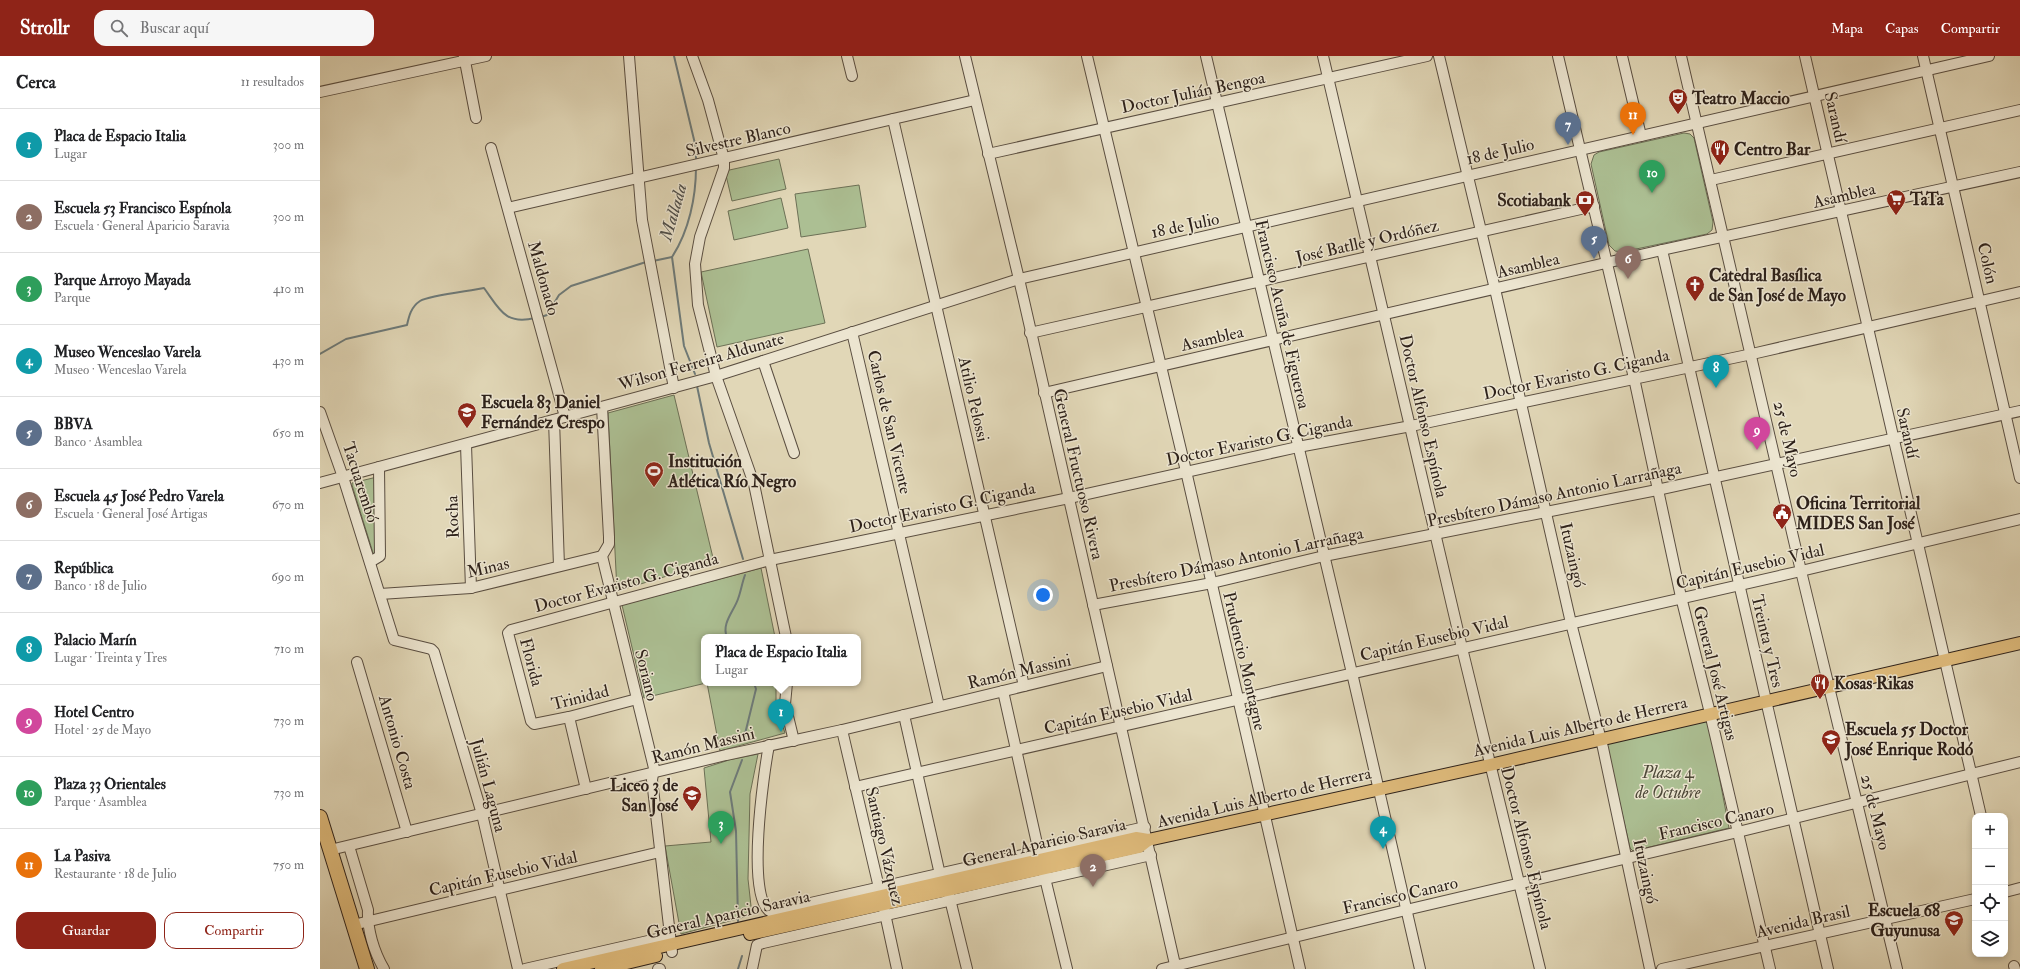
<!DOCTYPE html>
<html lang="es">
<head>
<meta charset="utf-8">
<style>
	:root { --surface:#fff; --page:#f6f6f6; --text:#202124; --muted:#757577; --line:#e0e0e0; --accent:#8f2418 }
	body { margin:0; font-family:"IM FELL Double Pica",serif; background:var(--page); color:var(--text) }
	.controls { position:absolute; right:12px; bottom:12px; display:grid; overflow:hidden; border-radius:8px; box-shadow:0 2px 6px #0003 }
	.controls button { width:36px; height:36px; display:grid; place-items:center; padding:0; border:0; border-bottom:1px solid var(--line); background:var(--surface); color:var(--text); font:20px sans-serif }
	.you { position:absolute; left:723px; top:539px; width:14px; height:14px; margin:-10px; border:3px solid #fff; border-radius:50%; background:#1a73e8; box-shadow:0 0 0 6px #1a73e833 }
	.badge { display:grid; place-items:center; width:26px; height:26px; border-radius:50%; background:var(--accent); color:#fff; font-size:13px; font-weight:700 }
	.pin { position:absolute; translate:-50% -33px; filter:drop-shadow(0 1px 2px #0008) }
	.pin::after { content:''; position:absolute; top:21px; width:14px; height:12px; background:inherit; clip-path:polygon(0 0,100% 0,50% 100%) }
	.popup { position:absolute; left:381px; top:578px; width:160px; height:52px; box-sizing:border-box; display:grid; place-content:center; border-radius:8px; background:var(--surface); filter:drop-shadow(0 1px 3px #0005); font-size:13px; white-space:nowrap; color:var(--muted) }
	.popup b { font-size:15px; color:var(--text) }
	.popup::after { content:''; position:absolute; left:50%; top:100%; margin-left:-8px; border:8px solid transparent; border-top-color:var(--surface) }
	.list { margin:0; padding:0; list-style:none }
	h2 { display:flex; justify-content:space-between; align-items:center; height:52px; margin:0; padding:0 16px; font-size:17px }
	h2 small { font-size:13px; font-weight:400; color:var(--muted) }
	.list li { display:grid; grid-template-columns:26px 1fr auto; gap:12px; align-items:center; box-sizing:border-box; height:72px; padding:0 16px; border-top:1px solid var(--line) }
	.list b { display:block; font-size:15px; white-space:nowrap }
	.list p { margin:0; font-size:13px; white-space:nowrap; color:var(--muted) }
	.list em { font-size:13px; font-style:normal; color:var(--muted) }
	.actions { display:flex; gap:8px; padding:12px 16px }
	.actions a { flex:1; padding:9px 0; border:1px solid var(--accent); border-radius:12px; text-align:center; font-size:14px; color:var(--accent) }
	.actions .main { background:var(--accent); color:#fff }
	.icon { flex:none; width:22px; height:22px; fill:none; stroke:currentColor; stroke-width:2; stroke-linecap:round; stroke-linejoin:round }
	.map { position:relative; flex:none; width:1700px; height:913px; overflow:hidden }
	header { display:flex; align-items:center; gap:24px; box-sizing:border-box; height:56px; padding:0 20px; background:var(--accent); color:#fff }
	header strong { font-size:19px }
	nav { display:flex; gap:22px; margin-inline-start:auto; font-size:14px }
	.search { width:280px; height:36px; background:var(--page); display:flex; align-items:center; gap:10px; box-sizing:border-box; padding:0 14px; border-radius:12px; color:var(--muted); font-size:15px }
	main { display:flex }
	aside { flex:1; background:var(--surface) }
	.map>svg:first-child { display:block }
	.green { fill:#acbf93; stroke:#6c7056 }
	.lines { fill:none; stroke-linecap:round; stroke-linejoin:round }
	.stream { stroke:#6e7b7a; stroke-width:2 }
	.minor-casing { stroke:#5a4e41; stroke-width:12 }
	.major-casing { stroke:#2d211a; stroke-width:14 }
	.highway-casing { stroke:#2d211a; stroke-width:16 }
	.minor { stroke:#ece5d0; stroke-width:10 }
	.major { stroke:#e0bc7c; stroke-width:12 }
	.highway { stroke:#e0bc7c; stroke-width:14 }
	.labels { text-anchor:middle; stroke-width:3; stroke-linejoin:round; paint-order:stroke }
	.street-label { font-size:17px; fill:#2d211a; stroke:#ece5d0 }
	.poi-label { font-size:17px; font-weight:bold; fill:#2d211a; stroke:#ece5d0; text-anchor:start }
	.park-label { font-size:17px; font-style:italic; fill:#4d4838; stroke:#ece5d0 }
	.water-label { font-size:18px; font-style:italic; fill:#4e4e4a; stroke:#ece5d0 }
</style>
</head>
<body>
<header>
<strong>Strollr</strong>
<div class="search"><svg class="icon" aria-label="search" viewBox="0 0 24 24"><circle cx="10" cy="10" r="6"/><path d="M15 15l6 6"/></svg>Buscar aquí</div>
<nav><a>Mapa</a><a>Capas</a><a>Compartir</a></nav>
</header>
<main>
<aside>
<h2>Cerca<small>11 resultados</small></h2>
<ul class="list">
<li><span class="badge" style="background:#0f9aa8">1</span><div><b>Placa de Espacio Italia</b><p>Lugar</p></div><em>300 m</em></li>
<li><span class="badge" style="background:#8d6e63">2</span><div><b>Escuela 53 Francisco Espínola</b><p>Escuela · General Aparicio Saravia</p></div><em>300 m</em></li>
<li><span class="badge" style="background:#2e9e5b">3</span><div><b>Parque Arroyo Mayada</b><p>Parque</p></div><em>410 m</em></li>
<li><span class="badge" style="background:#0f9aa8">4</span><div><b>Museo Wenceslao Varela</b><p>Museo · Wenceslao Varela</p></div><em>430 m</em></li>
<li><span class="badge" style="background:#5c6f8a">5</span><div><b>BBVA</b><p>Banco · Asamblea</p></div><em>650 m</em></li>
<li><span class="badge" style="background:#8d6e63">6</span><div><b>Escuela 45 José Pedro Varela</b><p>Escuela · General José Artigas</p></div><em>670 m</em></li>
<li><span class="badge" style="background:#5c6f8a">7</span><div><b>República</b><p>Banco · 18 de Julio</p></div><em>690 m</em></li>
<li><span class="badge" style="background:#0f9aa8">8</span><div><b>Palacio Marín</b><p>Lugar · Treinta y Tres</p></div><em>710 m</em></li>
<li><span class="badge" style="background:#d1479c">9</span><div><b>Hotel Centro</b><p>Hotel · 25 de Mayo</p></div><em>730 m</em></li>
<li><span class="badge" style="background:#2e9e5b">10</span><div><b>Plaza 33 Orientales</b><p>Parque · Asamblea</p></div><em>730 m</em></li>
<li><span class="badge" style="background:#e8710a">11</span><div><b>La Pasiva</b><p>Restaurante · 18 de Julio</p></div><em>750 m</em></li>
</ul>
<div class="actions"><a class="main">Guardar</a><a>Compartir</a></div>
</aside>
<div class="map">
<svg width="1700" height="913" viewBox="0 0 1700 913">
	<rect width="100%" height="100%" fill="#e1d7b7"/>
	<filter id="stains"><feTurbulence type="fractalNoise" baseFrequency=".005" numOctaves="4"/><feColorMatrix values="0 0 0 0 .2 0 0 0 0 .09 0 0 0 0 .02 0 0 0 .5 -.17"/></filter>
	<radialGradient id="worn" r=".72"><stop offset=".6" stop-color="#630" stop-opacity="0"/><stop offset="1" stop-color="#630" stop-opacity=".3"/></radialGradient>
	<!-- green -->
	<g class="green">
		<polygon points="1364,77 1370,78 1374,82 1393,166 1392,174 1387,178 1302,196 1295,195 1289,189 1271,108 1274,99 1279,96"/>
		<polygon points="459,103 466,133 412,145 405,115"/>
		<polygon points="539,129 546,171 481,181 475,138"/>
		<polygon points="461,142 468,172 414,184 408,155"/>
		<polygon points="488,193 505,267 397,291 381,216"/>
		<polygon points="354,339 394,506 297,535 288,357"/>
		<polygon points="57,421 58,498 54,500 32,429 32,427"/>
		<polygon points="441,512 455,581 384,581 384,627 386,627 324,642 302,549"/>
		<polygon points="387,627 456,627 456,649 465,677 400,695"/>
		<polygon points="1383,663 1389,667 1409,772 1313,795 1310,792 1287,691 1288,686"/>
		<polygon points="438,698 430,738 428,823 432,859 361,878 345,790 391,786 384,712 409,704"/>
	</g>
	<g class="lines">
		<!-- stream -->
		<g class="stream">
			<polyline points="354,0 376,92 376,105"/>
			<polyline points="333,205 352,201"/>
			<polyline points="221,261 227,259 239,239 251,230 326,206"/>
			<path d="M0,298L26,283L87,269C89,260 91,251 100,245C110,239 151,235 164,232C180,254 185,269 215,262"/>
			<path d="M375,318L364,290L352,201C369,175 376,141 376,111"/>
			<polyline points="377,330 389,387 423,503"/>
			<path d="M407,581C401,568 414,555 418,543C421,535 422,527 425,519"/>
			<polyline points="424,682 436,633 434,627"/>
			<polyline points="418,865 416,775 410,736 422,704"/>
			<polyline points="418,913 422,900"/>
		</g>
		<defs>
			<g id="minor">
				<polyline points="144,0 156,62"/>
				<polyline points="309,0 322,164 354,332"/>
				<polyline points="372,0 388,44 404,103 404,112 380,181 375,208 378,249 396,320 434,428 466,581"/>
				<polyline points="527,0 532,20"/>
				<polyline points="645,0 699,223 856,913"/>
				<polyline points="767,0 866,415 980,913"/>
				<polyline points="886,0 1032,617 1100,913"/>
				<polyline points="1003,0 1142,592 1220,913"/>
				<polyline points="1119,0 1175,233 1251,567 1283,692 1330,913"/>
				<polyline points="1238,0 1314,322 1361,541 1390,657 1450,913"/>
				<polyline points="1302,0 1321,80"/>
				<polyline points="1361,0 1481,515 1577,913"/>
				<polyline points="1485,0 1661,760"/>
				<polyline points="1603,0 1700,422"/>
				<polyline points="0,36 166,0"/>
				<polyline points="573,63 704,630"/>
				<polyline points="171,92 245,361"/>
				<polyline points="668,98 1107,0"/>
				<polyline points="1391,124 1700,54"/>
				<polyline points="188,152 655,44"/>
				<polyline points="1342,194 1508,913"/>
				<polyline points="532,276 619,650"/>
				<polyline points="710,277 1274,150"/>
				<polyline points="443,305 474,397"/>
				<polyline points="724,337 1342,194 1700,116"/>
				<polyline points="282,351 289,481 289,488 282,500 334,712 332,724 352,896"/>
				<polyline points="0,356 23,421 74,584 111,593 114,596 162,758 198,913"/>
				<polyline points="234,364 239,510"/>
				<polyline points="146,389 151,532"/>
				<polyline points="0,427 396,320 699,223 1669,0"/>
				<polyline points="50,506 60,500 59,411"/>
				<polyline points="60,538 151,532 282,500"/>
				<polyline points="773,549 892,527 1004,500 1337,434 1700,355"/>
				<polyline points="37,606 87,776"/>
				<polyline points="467,627 465,648 474,685"/>
				<polyline points="683,635 720,801"/>
				<polyline points="317,643 249,661 214,668 211,665 188,577 191,574 450,504 749,442 978,391 1091,370 1432,298 1700,236"/>
				<polyline points="584,659 621,823"/>
				<polyline points="249,661 266,733"/>
				<polyline points="522,674 560,836"/>
				<path d="M449,689C444,715 425,844 451,856L825,771"/>
				<polyline points="535,731 1481,515 1700,463"/>
				<path d="M29,790L48,854C47,873 54,896 64,913"/>
				<polyline points="10,794 406,699 522,674 787,610"/>
				<polyline points="724,818 747,913"/>
				<polyline points="1685,836 1700,832"/>
				<polyline points="629,839 647,913"/>
				<polyline points="564,853 577,913"/>
				<polyline points="33,869 340,796"/>
				<polyline points="1694,910 1695,913"/>
				<polyline points="205,913 350,880"/>
				<polyline points="338,913 340,913"/>
				<polyline points="432,913 437,889 443,887 831,799"/>
				<polyline points="842,913 1086,854 1418,776 1700,706"/>
				<polyline points="1342,913 1655,843"/>
			</g>
			<g id="major">
				<polyline points="430,878 819,791 828,784"/>
				<polyline points="243,913 816,782 828,784 1170,709 1700,587"/>
				<polyline points="281,913 336,900"/>
			</g>
			<polyline id="highway" points="0,761 47,913"/>
		</defs>
		<!-- minor casing -->
		<use href="#minor" class="minor-casing"/>
		<!-- major casing -->
		<use href="#major" class="major-casing"/>
		<!-- highway casing -->
		<use href="#highway" class="highway-casing"/>
		<!-- minor -->
		<use href="#minor" class="minor"/>
		<!-- major -->
		<use href="#major" class="major"/>
		<!-- highway -->
		<use href="#highway" class="highway"/>
	</g>
	<!-- icons -->
	<defs>
		<symbol id="theatre-pin" viewBox="-11 -11 22 30"><path d="M0 17L-7.5 6A9.5 9.5 0 1 1 7.5 6Z" fill="#8f2418" stroke="#ece5d0"/><path d="M-5-5.5Q0-4 5-5.5V0Q5 5 0 6Q-5 5-5 0ZM-3.3-2.5H-1v1.5H-3.3ZM1-2.5H3.3v1.5H1ZM-2.8 1Q0 5.5 2.8 1Z" fill="#fff"/></symbol>
		<symbol id="restaurant-pin" viewBox="-11 -11 22 30"><path d="M0 17L-7.5 6A9.5 9.5 0 1 1 7.5 6Z" fill="#8f2418" stroke="#ece5d0"/><path d="M-5-6h1v4h1v-4h1v4h1v-4h1v5L-1.5 .5V6h-2V.5L-5-1ZM5-6V6H3V1.5H1.5Q1.5-4 5-6Z" fill="#fff"/></symbol>
		<symbol id="supermarket-pin" viewBox="-11 -11 22 30"><path d="M0 17L-7.5 6A9.5 9.5 0 1 1 7.5 6Z" fill="#8f2418" stroke="#ece5d0"/><path d="M-6-5.5h2.5l.6 2H6L4.5 2H-2.5L-4.4-4H-6ZM-1.5 3.2a1.3 1.3 0 1 0 .1 0ZM3 3.2a1.3 1.3 0 1 0 .1 0Z" fill="#fff"/></symbol>
		<symbol id="bank-pin" viewBox="-11 -11 22 30"><path d="M0 17L-7.5 6A9.5 9.5 0 1 1 7.5 6Z" fill="#8f2418" stroke="#ece5d0"/><path d="M-6-4H6V4H-6ZM0-2.3a2.3 2.3 0 1 0 0 4.6a2.3 2.3 0 1 0 0-4.6Z" fill="#fff"/></symbol>
		<symbol id="church-pin" viewBox="-11 -11 22 30"><path d="M0 17L-7.5 6A9.5 9.5 0 1 1 7.5 6Z" fill="#8f2418" stroke="#ece5d0"/><path d="M-1.2-6h2.4v3.5h3.3v2.4h-3.3V6h-2.4V-.1h-3.3v-2.4h3.3Z" fill="#fff"/></symbol>
		<symbol id="school-pin" viewBox="-11 -11 22 30"><path d="M0 17L-7.5 6A9.5 9.5 0 1 1 7.5 6Z" fill="#8f2418" stroke="#ece5d0"/><path d="M0-5L7-2L0 1L-7-2ZM-4 1L0 2.5L4 1V4Q0 6-4 4Z" fill="#fff"/></symbol>
		<symbol id="stadium-pin" viewBox="-11 -11 22 30"><path d="M0 17L-7.5 6A9.5 9.5 0 1 1 7.5 6Z" fill="#8f2418" stroke="#ece5d0"/><path d="M0-5a6.5 5 0 1 0 0 10a6.5 5 0 1 0 0-10ZM-3.5-1.8h7v3.6h-7Z" fill="#fff"/></symbol>
		<symbol id="civic-pin" viewBox="-11 -11 22 30"><path d="M0 17L-7.5 6A9.5 9.5 0 1 1 7.5 6Z" fill="#8f2418" stroke="#ece5d0"/><path d="M-.6-6.5H3V-4.5H.6V-3L4-1V1h2V6H-6V1h2V-1L-.6-3ZM-1.2 2.5V6h2.4V2.5Z" fill="#fff"/></symbol>
	</defs>
	<g fill-rule="evenodd">
		<use href="#theatre-pin" x="1347" y="31" width="22" height="30"/>
		<use href="#restaurant-pin" x="1389" y="82" width="22" height="30"/>
		<use href="#supermarket-pin" x="1565" y="132" width="22" height="30"/>
		<use href="#bank-pin" x="1254" y="133" width="22" height="30"/>
		<use href="#church-pin" x="1364" y="218" width="22" height="30"/>
		<use href="#school-pin" x="136" y="345" width="22" height="30"/>
		<use href="#stadium-pin" x="323" y="404" width="22" height="30"/>
		<use href="#civic-pin" x="1451" y="446" width="22" height="30"/>
		<use href="#restaurant-pin" x="1489" y="616" width="22" height="30"/>
		<use href="#school-pin" x="1500" y="672" width="22" height="30"/>
		<use href="#school-pin" x="361" y="728" width="22" height="30"/>
		<use href="#school-pin" x="1623" y="853" width="22" height="30"/>
	</g>
	<g class="labels">
		<!-- street labels -->
		<g class="street-label">
			<text transform="translate(873 36) rotate(-12)" y="6">Doctor Julián Bengoa</text>
			<text transform="translate(1516 61) rotate(77)" y="6">Sarandí</text>
			<text transform="translate(418 83) rotate(-13)" y="6">Silvestre Blanco</text>
			<text transform="translate(1180 95) rotate(-13)" y="6">18 de Julio</text>
			<text transform="translate(1524 139) rotate(-13)" y="6">Asamblea</text>
			<text transform="translate(865 169) rotate(-12)" y="6">18 de Julio</text>
			<text transform="translate(1047 185) rotate(-13)" y="6">José Batlle y Ordóñez</text>
			<text transform="translate(1668 207) rotate(77)" y="6">Colón</text>
			<text transform="translate(1208 209) rotate(-13)" y="6">Asamblea</text>
			<text transform="translate(224 222) rotate(74)" y="6">Maldonado</text>
			<text transform="translate(963 258) rotate(77)" y="6">Francisco Acuña de Figueroa</text>
			<text transform="translate(892 282) rotate(-13)" y="6">Asamblea</text>
			<text transform="translate(381 305) rotate(-16)" y="6">Wilson Ferreira Aldunate</text>
			<text transform="translate(1256 318) rotate(-12)" y="6">Doctor Evaristo G. Ciganda</text>
			<text transform="translate(654 343) rotate(77)" y="6">Atilio Pelossi</text>
			<text transform="translate(1104 360) rotate(77)" y="6">Doctor Alfonso Espínola</text>
			<text transform="translate(570 366) rotate(77)" y="6">Carlos de San Vicente</text>
			<text transform="translate(1588 377) rotate(77)" y="6">Sarandí</text>
			<text transform="translate(1468 383) rotate(77)" y="6">25 de Mayo</text>
			<text transform="translate(939 384) rotate(-12)" y="6">Doctor Evaristo G. Ciganda</text>
			<text transform="translate(759 418) rotate(77)" y="6">General Fructuoso Rivera</text>
			<text transform="translate(41 426) rotate(72)" y="6">Tacuarembó</text>
			<text transform="translate(1234 438) rotate(-12)" y="6">Presbítero Dámaso Antonio Larrañaga</text>
			<text transform="translate(622 451) rotate(-12)" y="6">Doctor Evaristo G. Ciganda</text>
			<text transform="translate(132 461) rotate(-92)" y="6">Rocha</text>
			<text transform="translate(1253 499) rotate(77)" y="6">Ituzaingó</text>
			<text transform="translate(916 503) rotate(-12)" y="6">Presbítero Dámaso Antonio Larrañaga</text>
			<text transform="translate(1430 510) rotate(-13)" y="6">Capitán Eusebio Vidal</text>
			<text transform="translate(168 511) rotate(-13)" y="6">Minas</text>
			<text transform="translate(306 526) rotate(-15)" y="6">Doctor Evaristo G. Ciganda</text>
			<text transform="translate(1114 582) rotate(-13)" y="6">Capitán Eusebio Vidal</text>
			<text transform="translate(1448 585) rotate(77)" y="6">Treinta y Tres</text>
			<text transform="translate(925 605) rotate(77)" y="6">Prudencio Montagne</text>
			<text transform="translate(212 606) rotate(75)" y="6">Florida</text>
			<text transform="translate(699 615) rotate(-13)" y="6">Ramón Massini</text>
			<text transform="translate(1396 617) rotate(76)" y="6">General José Artigas</text>
			<text transform="translate(327 619) rotate(76)" y="6">Soriano</text>
			<text transform="translate(260 641) rotate(-14)" y="6">Trinidad</text>
			<text transform="translate(798 655) rotate(-13)" y="6">Capitán Eusebio Vidal</text>
			<text transform="translate(1260 670) rotate(-13)" y="6">Avenida Luis Alberto de Herrera</text>
			<text transform="translate(78 686) rotate(74)" y="6">Antonio Costa</text>
			<text transform="translate(383 689) rotate(-14)" y="6">Ramón Massini</text>
			<text transform="translate(169 729) rotate(75)" y="6">Julián Laguna</text>
			<text transform="translate(944 741) rotate(-13)" y="6">Avenida Luis Alberto de Herrera</text>
			<text transform="translate(1556 756) rotate(76)" y="6">25 de Mayo</text>
			<text transform="translate(1396 765) rotate(-13)" y="6">Francisco Canaro</text>
			<text transform="translate(724 786) rotate(-13)" y="6">General Aparicio Saravia</text>
			<text transform="translate(565 790) rotate(77)" y="6">Santiago Vázquez</text>
			<text transform="translate(1207 792) rotate(76)" y="6">Doctor Alfonso Espínola</text>
			<text transform="translate(1326 815) rotate(78)" y="6">Ituzaingó</text>
			<text transform="translate(183 817) rotate(-13)" y="6">Capitán Eusebio Vidal</text>
			<text transform="translate(1080 839) rotate(-13)" y="6">Francisco Canaro</text>
			<text transform="translate(408 858) rotate(-13)" y="6">General Aparicio Saravia</text>
			<text transform="translate(1483 865) rotate(-13)" y="6">Avenida Brasil</text>
		</g>
		<!-- poi labels -->
		<g class="poi-label">
			<text x="1372" y="48">Teatro Maccio</text>
			<text x="1414" y="99">Centro Bar</text>
			<text x="1590" y="149">TaTa</text>
			<text x="1251" y="150" text-anchor="end">Scotiabank</text>
			<text x="1389" y="225">Catedral Basílica<tspan x="1389" dy="20">de San José de Mayo</tspan></text>
			<text x="161" y="352">Escuela 83 Daniel<tspan x="161" dy="20">Fernández Crespo</tspan></text>
			<text x="348" y="411">Institución<tspan x="348" dy="20">Atlética Río Negro</tspan></text>
			<text x="1476" y="453">Oficina Territorial<tspan x="1476" dy="20">MIDES San José</tspan></text>
			<text x="1514" y="633">Kosas Rikas</text>
			<text x="1525" y="679">Escuela 55 Doctor<tspan x="1525" dy="20">José Enrique Rodó</tspan></text>
			<text x="358" y="735" text-anchor="end">Liceo 3 de<tspan x="358" dy="20">San José</tspan></text>
			<text x="1620" y="860" text-anchor="end">Escuela 68<tspan x="1620" dy="20">Guyunusa</tspan></text>
		</g>
		<!-- park labels -->
		<g class="park-label">
			<text x="1348" y="722">Plaza 4<tspan x="1348" dy="20">de Octubre</tspan></text>
		</g>
		<!-- water labels -->
		<g class="water-label">
			<text transform="translate(353 156) rotate(-74)" y="6">Mallada</text>
		</g>
	</g>
	<rect width="100%" height="100%" filter="url(#stains)"/>
	<rect width="100%" height="100%" fill="url(#worn)"/>
</svg>
<div class="controls">
<button>+</button>
<button>−</button>
<button><svg class="icon" aria-label="locate" viewBox="0 0 24 24"><circle cx="12" cy="12" r="6"/><path d="M12 2v4M12 18v4M2 12h4M18 12h4"/></svg></button>
<button><svg class="icon" aria-label="layers" viewBox="0 0 24 24"><path d="M12 4l9 5-9 5-9-5zM3 14l9 5 9-5"/></svg></button>
</div>
<div class="you"></div>
<div class="pin badge" style="left:461px;top:676px;background:#0f9aa8">1</div>
<div class="popup"><b>Placa de Espacio Italia</b>Lugar</div>
<div class="pin badge" style="left:773px;top:831px;background:#8d6e63">2</div>
<div class="pin badge" style="left:401px;top:788px;background:#2e9e5b">3</div>
<div class="pin badge" style="left:1063px;top:793px;background:#0f9aa8">4</div>
<div class="pin badge" style="left:1274px;top:203px;background:#5c6f8a">5</div>
<div class="pin badge" style="left:1308px;top:223px;background:#8d6e63">6</div>
<div class="pin badge" style="left:1248px;top:89px;background:#5c6f8a">7</div>
<div class="pin badge" style="left:1396px;top:332px;background:#0f9aa8">8</div>
<div class="pin badge" style="left:1437px;top:394px;background:#d1479c">9</div>
<div class="pin badge" style="left:1332px;top:137px;background:#2e9e5b">10</div>
<div class="pin badge" style="left:1313px;top:79px;background:#e8710a">11</div>
</div>
</main>
</body>
</html>
